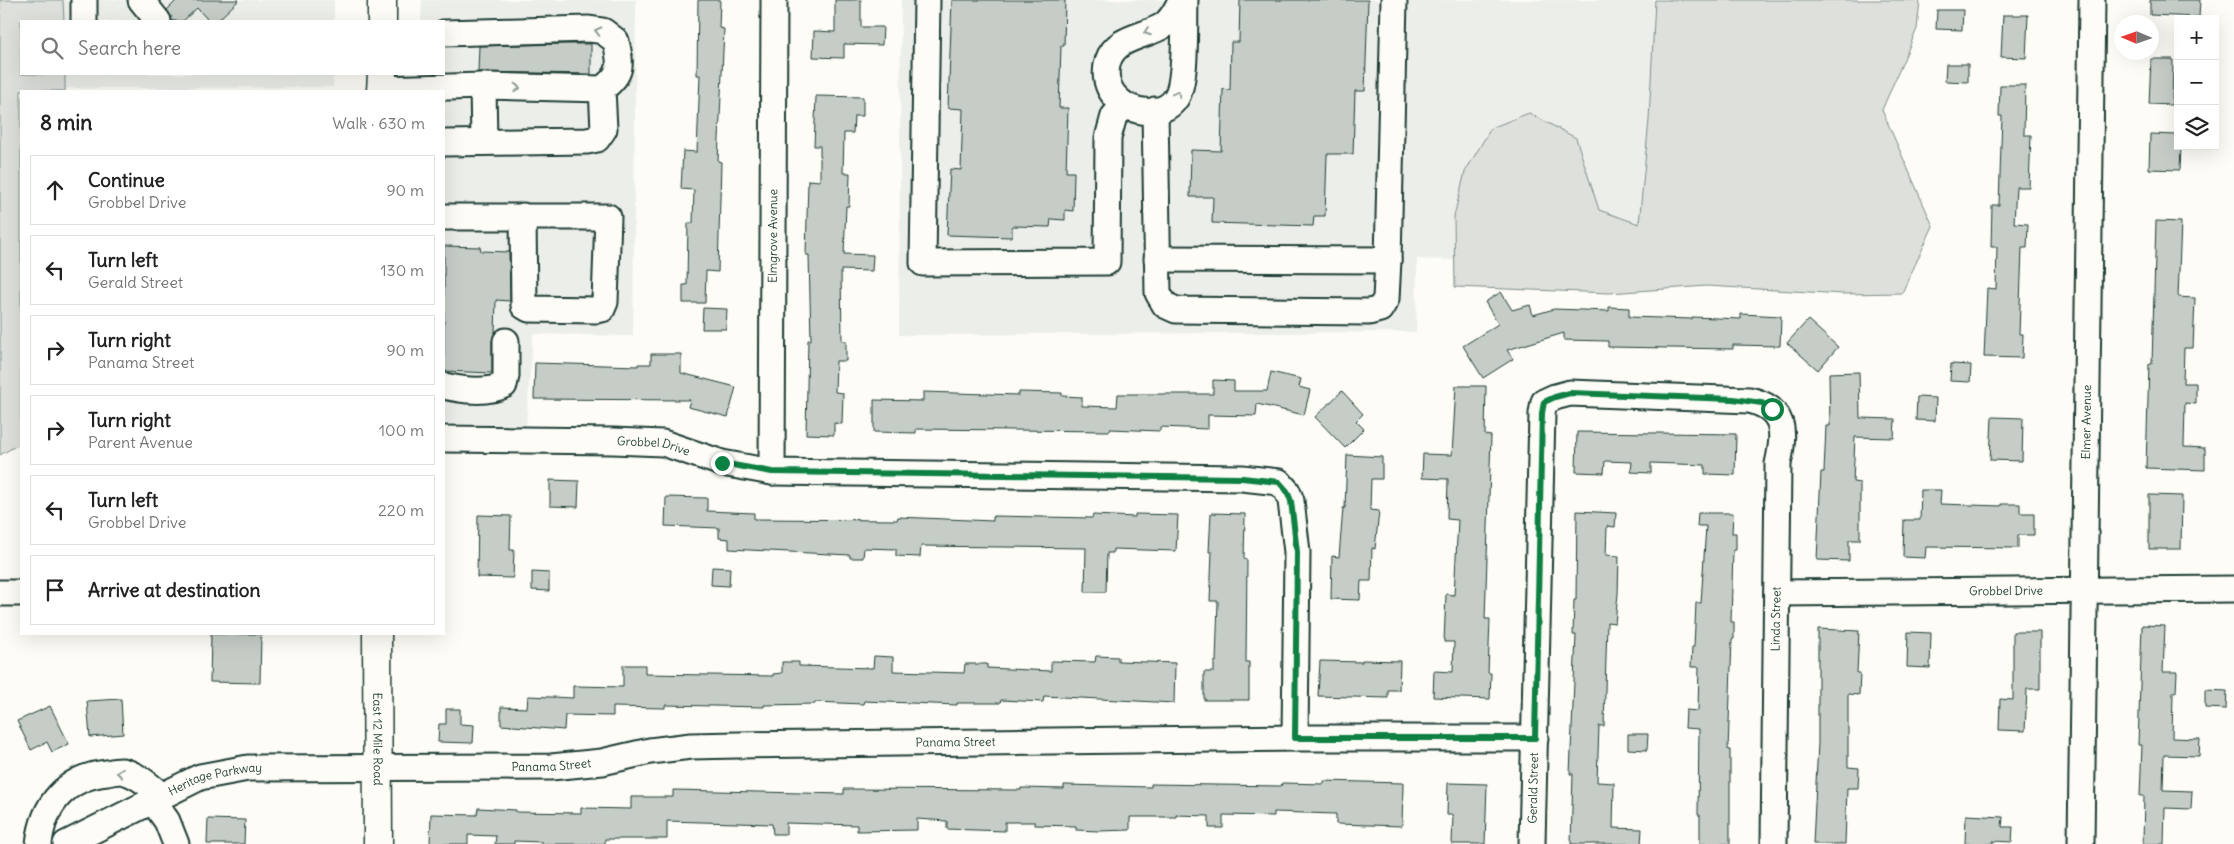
<!DOCTYPE html>
<html lang="en">
<head>
<meta charset="utf-8">
<style>
	:root { --surface:#fff; --page:#f6f6f6; --text:#222; --muted:#767676; --line:#e0e0e0 }
	body { margin:0; font-family:Delius,sans-serif; background:var(--page); color:var(--text) }
	.controls { position:absolute; right:15px; top:15px; display:grid; overflow:hidden; border-radius:0px; box-shadow:0 5px 20px #0002 }
	.controls button { width:45px; height:45px; display:grid; place-items:center; padding:0; border:0; border-bottom:1px solid var(--line); background:var(--surface); color:var(--text); font:25px sans-serif }
	.compass { position:absolute; left:2114px; top:15px; width:45px; height:45px; border-radius:50%; background:var(--surface); box-shadow:0 5px 20px #0002; rotate:272deg }
	.stop { position:absolute; width:15px; height:15px; margin:-11px; border:4px solid #0b8043; border-radius:50%; background:#fff }
	.stop.end { background:#0b8043; border-color:#fff; box-shadow:0 1px 5px #0008 }
	.list { margin:0; padding:0; list-style:none }
	h2 { display:flex; justify-content:space-between; align-items:center; height:65px; margin:0; padding:0 20px; font-size:21px }
	h2 small { font-size:16px; font-weight:400; color:var(--muted) }
	.list li { display:grid; grid-template-columns:32px 1fr auto; gap:15px; align-items:center; box-sizing:border-box; height:70px; margin:0 10px 10px; padding:0 10px; border:1px solid var(--line); border-radius:0px }
	.list b { display:block; font-size:19px; white-space:nowrap }
	.list p { margin:0; font-size:16px; white-space:nowrap; color:var(--muted) }
	.list em { font-size:16px; font-style:normal; color:var(--muted) }
	.icon { flex:none; width:28px; height:28px; fill:none; stroke:currentColor; stroke-width:2; stroke-linecap:round; stroke-linejoin:round }
	.map { position:relative; flex:none; width:2234px; height:844px; overflow:hidden }
	.search { position:absolute; background:var(--surface); box-shadow:0 5px 20px #0002; left:20px; top:20px; width:425px; height:55px; display:flex; align-items:center; gap:12px; box-sizing:border-box; padding:0 18px; border-radius:0px; color:var(--muted); font-size:19px }
	.panel { position:absolute; background:var(--surface); box-shadow:0 5px 20px #0002; left:20px; top:90px; width:425px; height:545px; border-radius:0px }
	.map>svg:first-child { display:block }
	.built { fill:#eceee9 }
	.green { fill:#dde0db; stroke:#7e8e88 }
	.building { fill:#c6cdc7; stroke:#1f3d34 }
	.lines { fill:none; stroke-linecap:round; stroke-linejoin:round }
	.minor-casing { stroke:#1f3d34; stroke-width:29 }
	.major-casing { stroke:#1f3d34; stroke-width:31 }
	.minor { stroke:#fdfcf7; stroke-width:25 }
	.major { stroke:#fdfcf7; stroke-width:28 }
	.oneway { stroke:#8e9c96 }
	.route { stroke:#0b8043; stroke-width:6 }
	.labels { text-anchor:middle; stroke-width:4; stroke-linejoin:round; paint-order:stroke }
	.street-label { font-size:12px; fill:#1f3d34; stroke:#fdfcf7 }
</style>
</head>
<body>
<div class="map">
<svg width="2234" height="844" viewBox="0 0 2234 844">
	<rect width="100%" height="100%" fill="#fdfcf7"/>
	<filter id="ink" filterUnits="userSpaceOnUse"><feTurbulence type="fractalNoise" baseFrequency=".02" numOctaves="2"/><feDisplacementMap in="SourceGraphic" scale="10" xChannelSelector="R" yChannelSelector="G"/><feConvolveMatrix kernelMatrix="1 2 1 2 8 2 1 2 1" color-interpolation-filters="sRGB"/></filter>
	<g filter="url(#ink)">
		<!-- built -->
		<g class="built">
			<polygon points="63,0 334,0 334,21 64,21"/>
			<polygon points="422,0 636,0 633,336 533,334 526,427 444,423 444,91 421,91 421,74 444,74 444,21 421,21"/>
			<polygon points="901,0 1665,0 1658,266 1417,259 1416,332 899,335"/>
			<polygon points="65,74 333,74 333,87 65,88"/>
		</g>
		<!-- green -->
		<g class="green">
			<polygon points="0,0 63,0 64,21 21,21 21,74 65,74 65,91 21,91 21,443 0,455"/>
			<polygon points="1655,0 1920,0 1917,29 1882,110 1933,226 1902,293 1843,294 1707,286 1609,293 1455,287 1454,216 1465,172 1491,128 1529,113 1576,138 1599,210 1639,224 1649,120"/>
		</g>
		<!-- building -->
		<g class="building">
			<polygon points="177,0 239,0 217,21 209,21 197,8 183,21 172,21 167,10"/>
			<polygon points="698,0 720,0 719,28 724,29 718,161 721,162 718,272 706,271 705,303 683,303 683,285 687,285 688,223 693,223 694,190 681,189 683,151 697,152 700,75 697,75"/>
			<polygon points="835,0 861,0 861,27 883,27 882,45 844,44 844,58 813,57 814,31 835,32"/>
			<polygon points="952,0 1065,0 1064,46 1061,46 1059,108 1068,108 1066,172 1074,172 1073,211 1065,210 1065,220 1051,219 1050,227 1012,226 1012,237 947,235 950,169 961,170 963,109 948,108"/>
			<polygon points="1240,0 1368,0 1365,91 1355,91 1353,154 1327,154 1325,216 1314,216 1313,226 1212,223 1213,197 1190,197 1191,150 1221,151 1223,89 1230,90 1231,42 1239,42"/>
			<polygon points="2150,0 2200,0 2199,17 2150,15"/>
			<polygon points="1937,10 1963,10 1962,30 1936,29"/>
			<polygon points="2003,15 2028,15 2026,58 2001,57"/>
			<polygon points="566,44 591,44 591,74 478,72 479,46"/>
			<polygon points="2151,59 2173,59 2172,105 2149,104"/>
			<polygon points="1946,64 1968,64 1968,82 1945,81"/>
			<polygon points="2000,85 2025,85 2024,135 2031,135 2029,187 2016,187 2014,223 2028,224 2027,248 2022,248 2019,334 2023,334 2022,358 1984,357 1987,288 1996,289 1997,247 1991,247 1992,205 1999,205 2002,116 1999,116"/>
			<polygon points="816,96 863,97 863,116 854,116 853,133 844,133 843,173 850,173 849,206 846,206 844,254 873,255 872,271 841,270 842,341 846,341 846,361 836,361 835,392 843,393 842,424 834,423 834,435 806,434 808,340 811,340 809,255 806,255 808,180 820,181 820,146 814,146"/>
			<polygon points="2150,134 2178,135 2178,146 2181,146 2180,170 2149,169"/>
			<polygon points="2156,221 2181,222 2178,297 2195,298 2193,348 2184,348 2183,383 2196,383 2196,404 2185,403 2184,447 2205,448 2205,470 2146,468 2149,364 2152,364"/>
			<polygon points="444,246 480,247 481,251 509,252 510,301 496,300 495,332 492,341 492,373 444,371"/>
			<polygon points="1501,292 1512,310 1530,305 1533,315 1554,309 1609,311 1609,307 1629,308 1629,317 1692,319 1692,317 1741,319 1741,314 1781,316 1780,346 1733,345 1733,349 1608,347 1608,341 1564,340 1564,333 1507,350 1513,359 1483,378 1463,346 1498,324 1485,302"/>
			<polygon points="703,308 727,309 726,329 702,329"/>
			<polygon points="1808,320 1838,347 1818,370 1787,343"/>
			<polygon points="651,354 681,354 681,373 736,387 728,417 688,407 690,400 534,399 535,363 638,366 638,364 651,364"/>
			<polygon points="1951,364 1971,365 1970,382 1950,381"/>
			<polygon points="1271,372 1301,379 1299,387 1310,390 1304,415 1257,404 1256,416 1208,415 1208,429 1160,427 1160,431 1110,429 1110,431 916,429 916,433 874,432 874,400 923,401 923,392 1019,395 1019,392 1062,393 1062,396 1082,397 1082,406 1117,407 1118,394 1213,394 1213,380 1234,381 1234,391 1267,391"/>
			<polygon points="1859,372 1860,418 1895,419 1894,438 1855,437 1853,482 1860,483 1860,540 1849,540 1849,561 1817,560 1821,472 1824,472 1826,426 1830,426 1829,373"/>
			<polygon points="1456,386 1486,386 1485,435 1491,436 1485,619 1490,619 1488,673 1491,673 1490,699 1433,697 1434,671 1453,672 1454,642 1444,642 1446,594 1454,595 1458,520 1447,519 1448,479 1422,478 1423,454 1452,455"/>
			<polygon points="1342,391 1363,414 1356,421 1364,429 1345,448 1315,417"/>
			<polygon points="1917,397 1936,398 1935,421 1916,420"/>
			<polygon points="1992,417 2023,418 2022,461 1990,460"/>
			<polygon points="1577,432 1736,434 1735,475 1705,474 1705,465 1651,463 1651,473 1631,472 1632,462 1605,461 1604,473 1576,472"/>
			<polygon points="1347,455 1382,457 1382,479 1371,479 1370,510 1379,511 1375,549 1372,548 1371,581 1361,581 1360,600 1331,599 1332,556 1339,557 1343,508 1345,508"/>
			<polygon points="550,480 579,481 578,507 550,506"/>
			<polygon points="1921,490 1941,490 1940,504 2001,506 2001,504 2020,504 2020,513 2034,513 2034,535 2018,535 2018,548 1926,547 1925,558 1903,557 1904,520 1920,520"/>
			<polygon points="2149,495 2182,496 2181,549 2149,549"/>
			<polygon points="666,497 707,498 707,511 754,513 754,519 897,520 898,517 993,521 993,516 1092,518 1093,515 1135,517 1135,514 1178,515 1176,551 1113,549 1113,553 1107,553 1106,592 1085,592 1086,548 921,546 920,557 896,556 896,549 864,548 863,558 850,558 850,555 729,549 729,539 719,538 719,528 665,526"/>
			<polygon points="1577,511 1616,513 1615,527 1607,526 1606,555 1619,556 1618,594 1615,623 1607,622 1604,726 1599,726 1597,782 1614,783 1613,828 1642,829 1641,844 1571,844 1573,774 1570,774 1576,635 1573,635 1574,600 1576,600"/>
			<polygon points="1211,513 1245,514 1244,559 1247,560 1246,662 1249,662 1249,700 1204,700 1204,672 1214,672 1214,662 1216,662 1218,601 1210,601 1212,552 1209,552"/>
			<polygon points="1698,513 1733,513 1732,533 1736,533 1736,550 1733,550 1731,622 1734,622 1734,639 1732,639 1728,750 1730,750 1730,844 1700,844 1700,815 1698,815 1699,729 1685,728 1686,710 1698,711 1699,667 1691,667 1692,647 1694,647 1696,603 1701,603 1706,526 1697,526"/>
			<polygon points="478,515 511,516 510,550 514,550 513,578 477,577"/>
			<polygon points="712,567 730,568 729,586 711,585"/>
			<polygon points="532,572 549,573 549,591 532,590"/>
			<polygon points="2142,625 2165,626 2163,672 2177,672 2176,692 2173,692 2172,738 2200,739 2199,756 2164,755 2163,790 2192,791 2191,809 2165,808 2164,844 2143,844 2144,796 2140,796 2142,745 2138,745"/>
			<polygon points="1818,629 1859,631 1857,673 1860,673 1859,695 1848,694 1848,767 1859,768 1858,788 1847,788 1845,844 1813,844 1818,743"/>
			<polygon points="1908,632 1931,633 1930,668 1907,667"/>
			<polygon points="2013,632 2040,632 2040,689 2027,689 2025,731 1999,730 2000,699 2013,700"/>
			<polygon points="211,634 261,634 260,683 210,682"/>
			<polygon points="874,656 893,657 893,671 964,673 965,664 987,664 987,668 1051,671 1051,661 1095,662 1096,656 1118,657 1118,661 1175,663 1174,703 1044,696 1043,702 1001,700 1000,703 957,703 957,705 864,701 863,704 815,702 815,704 764,705 764,707 665,705 665,708 613,707 613,716 565,715 564,730 501,725 501,707 527,708 528,696 573,698 573,686 623,687 623,665 645,665 645,674 773,676 773,674 782,673 782,662 799,662 799,666 873,668"/>
			<polygon points="1362,660 1400,661 1399,690 1388,690 1388,698 1318,696 1320,661 1362,662"/>
			<polygon points="2205,690 2227,691 2226,709 2205,708"/>
			<polygon points="121,699 123,734 90,737 87,701"/>
			<polygon points="50,706 69,744 52,752 47,742 31,750 17,721"/>
			<polygon points="446,709 460,709 460,724 474,725 473,743 438,742 439,724 446,724"/>
			<polygon points="1628,734 1648,734 1647,750 1628,749"/>
			<polygon points="1324,781 1403,783 1402,826 1336,824 1336,814 1274,812 1274,816 1223,815 1223,828 1209,828 1209,816 1176,815 1176,817 1130,817 1130,830 1099,831 1076,830 1076,826 1035,825 1035,822 1005,822 1005,831 947,829 947,821 917,819 917,830 857,831 857,825 786,823 786,834 773,834 772,824 667,821 667,839 605,839 605,844 542,844 542,842 514,841 514,844 495,844 496,836 468,835 468,844 430,844 431,814 477,815 478,808 516,810 516,812 581,813 581,808 631,809 631,797 673,797 673,790 844,794 844,789 1021,790 1021,788 1064,789 1064,785 1151,787 1151,784 1281,786 1282,783 1324,784"/>
			<polygon points="1448,783 1487,784 1485,844 1452,844 1453,815 1447,815"/>
			<polygon points="1966,815 2003,817 2002,827 2013,827 2012,842 1993,841 1993,844 1965,844"/>
			<polygon points="208,819 245,820 244,844 207,844"/>
		</g>
		<g class="lines">
			<defs>
				<g id="minor">
					<polyline points="141,0 158,21"/>
					<polyline points="927,0 923,263 1107,262 1108,138 1114,116 1126,106"/>
					<path d="M1181,0C1177,9 1172,19 1164,25C1146,37 1116,36 1108,61C1095,105 1156,128 1176,98C1187,81 1184,23 1185,0"/>
					<polyline points="84,21 84,0"/>
					<polyline points="483,86 484,142"/>
					<path d="M381,89L483,86L602,89C623,74 621,64 616,41L603,31L589,29L444,33"/>
					<polyline points="1155,110 1158,293 1165,305 1176,310 1369,312 1380,309 1386,299 1388,260 1394,0"/>
					<polyline points="444,143 587,141 597,139 604,129 602,89"/>
					<polyline points="444,217 608,217 605,302 602,309 596,310 529,309 524,306 523,216"/>
					<polyline points="1157,259 1388,260"/>
					<path d="M444,386C462,390 486,394 504,385L506,376V341"/>
					<path id="s1" d="M444,439L613,441L663,443L722,463L772,472L1242,478L1279,482L1287,491L1291,501L1297,552L1295,738"/>
					<path id="s2" d="M772,472L774,0"/>
					<polyline points="0,593 21,593"/>
					<path id="s3" d="M1777,593L2234,589"/>
					<polyline points="152,800 167,821 176,844"/>
					<path d="M39,844C43,805 66,777 107,773C111,772 118,771 122,771C137,774 150,786 161,795"/>
					<path id="s4" d="M66,844L200,777L248,768L551,767L602,762L650,751L691,746L738,745L1295,738H1535"/>
					<path id="s5" d="M1532,844L1542,413L1544,402L1555,397L1570,393L1749,400C1786,408 1785,433 1778,464L1774,844"/>
					<path id="s6" d="M2081,844L2092,0"/>
				</g>
				<g id="major">
					<polyline points="382,21 382,0"/>
					<polyline points="381,91 382,74"/>
					<path id="s7" d="M377,634L378,844"/>
				</g>
			</defs>
			<!-- minor casing -->
			<use href="#minor" class="minor-casing"/>
			<!-- major casing -->
			<use href="#major" class="major-casing"/>
			<!-- minor -->
			<use href="#minor" class="minor"/>
			<!-- major -->
			<use href="#major" class="major"/>
		</g>
		<!-- one-way arrows -->
		<defs><path id="oneway-chevron" d="M-2-3.5L2.5 0L-2 3.5" fill="none" stroke-width="1.6" stroke-linecap="round" stroke-linejoin="round" transform="scale(1.25)"/></defs>
		<g class="oneway">
			<use href="#oneway-chevron" transform="translate(598 31) rotate(-166)"/>
			<use href="#oneway-chevron" transform="translate(1147 32) rotate(160)"/>
			<use href="#oneway-chevron" transform="translate(517 88) rotate(2)"/>
			<use href="#oneway-chevron" transform="translate(1177 94) rotate(-64)"/>
			<use href="#oneway-chevron" transform="translate(120 773) rotate(-175)"/>
		</g>
	</g>
	<g class="lines" filter="url(#ink)">
		<!-- route -->
		<polyline class="route" points="722,463 772,472 1242,478 1279,482 1287,491 1291,501 1297,552 1295,738 1535,738 1542,413 1544,402 1555,397 1570,393 1733,399 1762,403 1772,409"/>
	</g>
	<g class="labels">
		<!-- street labels -->
		<g class="street-label">
			<text dy="4" stroke="none"><textPath href="#s2" startOffset="236">Elmgrove Avenue</textPath></text>
			<text dy="4" stroke="none"><textPath href="#s6" startOffset="422">Elmer Avenue</textPath></text>
			<text dy="4" stroke="none"><textPath href="#s1" startOffset="210">Grobbel Drive</textPath></text>
			<text dy="4" stroke="none"><textPath href="#s3" startOffset="229">Grobbel Drive</textPath></text>
			<text transform="translate(1776 619) rotate(-89)" y="4">Linda Street</text>
			<text dy="4" stroke="none"><textPath href="#s7" startOffset="105">East 12 Mile Road</textPath></text>
			<text dy="4" stroke="none"><textPath href="#s4" startOffset="908">Panama Street</textPath></text>
			<text dy="4" stroke="none"><textPath href="#s4" startOffset="502">Panama Street</textPath></text>
			<text dy="4" stroke="none"><textPath href="#s4" startOffset="164">Heritage Parkway</textPath></text>
			<text dy="4" stroke="none"><textPath href="#s5" startOffset="56">Gerald Street</textPath></text>
		</g>
	</g>
</svg>
<div class="controls">
<button>+</button>
<button>−</button>
<button><svg class="icon" aria-label="layers" viewBox="0 0 24 24"><path d="M12 4l9 5-9 5-9-5zM3 14l9 5 9-5"/></svg></button>
</div>
<svg class="compass" viewBox="-18 -18 36 36"><path d="M0-13l5 13h-10z" fill="#e53935"/><path d="M0 13l5-13h-10z" fill="#767676"/></svg>
<div class="stop" style="left:1772px;top:409px"></div>
<div class="stop end" style="left:722px;top:463px"></div>
<div class="search"><svg class="icon" aria-label="search" viewBox="0 0 24 24"><circle cx="10" cy="10" r="6"/><path d="M15 15l6 6"/></svg>Search here</div>
<section class="panel">
<h2>8 min<small>Walk · 630 m</small></h2>
<ul class="list">
<li><svg class="icon" aria-label="ahead" viewBox="0 0 24 24"><path d="M12 20V5M6 11l6-6 6 6"/></svg><div><b>Continue</b><p>Grobbel Drive</p></div><em>90 m</em></li>
<li><svg class="icon" aria-label="left" viewBox="0 0 24 24"><path d="M17 20v-9H6M10 6l-5 5 5 5"/></svg><div><b>Turn left</b><p>Gerald Street</p></div><em>130 m</em></li>
<li><svg class="icon" aria-label="right" viewBox="0 0 24 24"><path d="M7 20v-9h11M14 6l5 5-5 5"/></svg><div><b>Turn right</b><p>Panama Street</p></div><em>90 m</em></li>
<li><svg class="icon" aria-label="right" viewBox="0 0 24 24"><path d="M7 20v-9h11M14 6l5 5-5 5"/></svg><div><b>Turn right</b><p>Parent Avenue</p></div><em>100 m</em></li>
<li><svg class="icon" aria-label="left" viewBox="0 0 24 24"><path d="M17 20v-9H6M10 6l-5 5 5 5"/></svg><div><b>Turn left</b><p>Grobbel Drive</p></div><em>220 m</em></li>
<li><svg class="icon" aria-label="arrive" viewBox="0 0 24 24"><path d="M6 21V4h12l-3 4 3 4H6"/></svg><div><b>Arrive at destination</b></div></li>
</ul>
</section>
</div>
</body>
</html>
